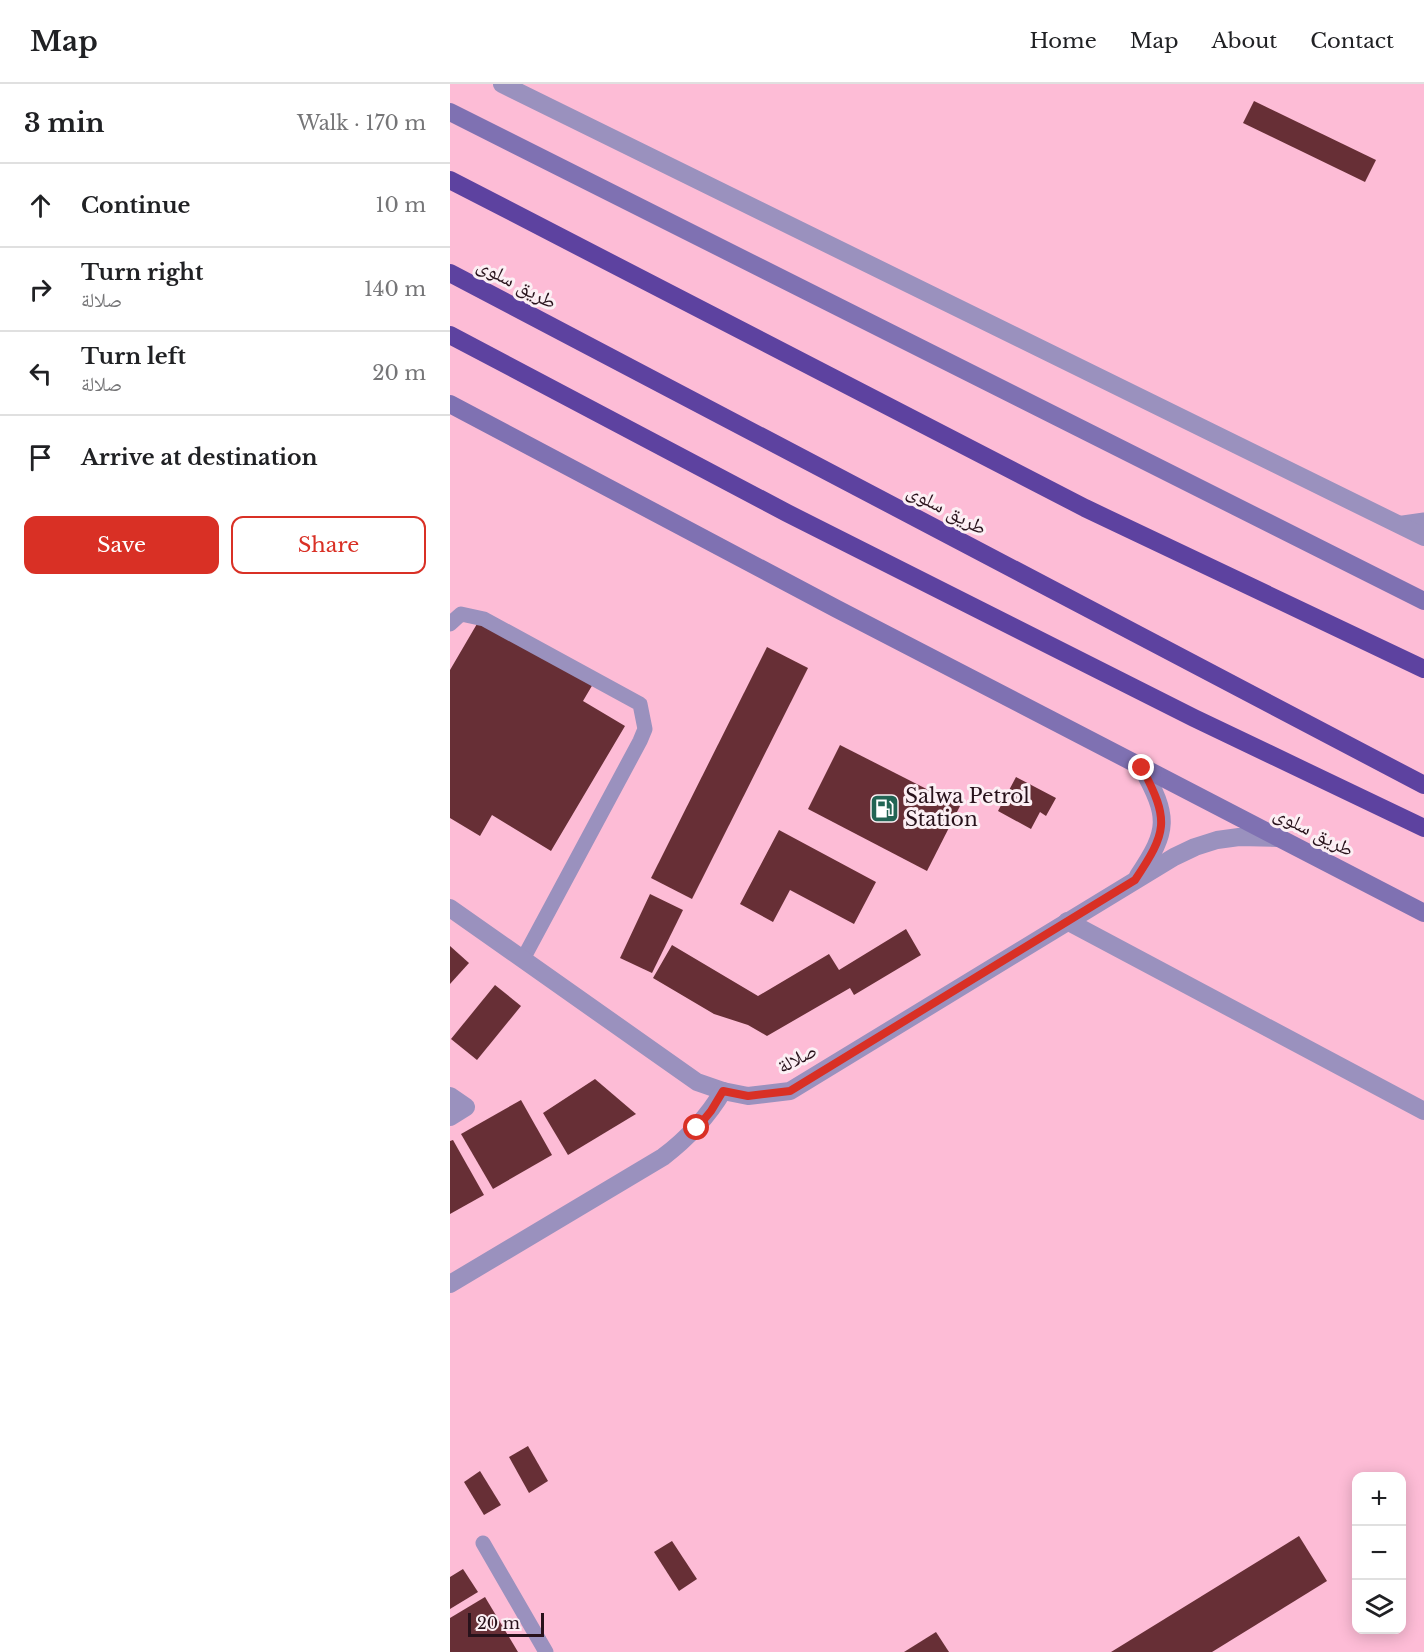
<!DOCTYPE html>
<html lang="en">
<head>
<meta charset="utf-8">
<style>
	:root { --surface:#fff; --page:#f2f2f2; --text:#202124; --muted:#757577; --line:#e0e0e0; --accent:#d93025 }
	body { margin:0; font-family:"Libre Baskerville","Noto Naskh Arabic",serif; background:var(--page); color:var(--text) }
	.controls { position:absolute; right:18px; bottom:18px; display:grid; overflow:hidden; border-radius:12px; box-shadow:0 3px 15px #0003 }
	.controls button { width:54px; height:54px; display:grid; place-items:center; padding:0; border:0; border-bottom:2px solid var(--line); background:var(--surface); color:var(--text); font:30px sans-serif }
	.scale { position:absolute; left:18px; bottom:15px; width:76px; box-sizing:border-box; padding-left:6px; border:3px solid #28121b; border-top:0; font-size:16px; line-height:21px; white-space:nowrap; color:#28121b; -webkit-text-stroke:4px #fceff4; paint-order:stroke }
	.stop { position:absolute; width:18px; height:18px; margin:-14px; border:4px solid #d93025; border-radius:50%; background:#fff }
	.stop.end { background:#d93025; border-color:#fff; box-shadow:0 2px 6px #0008 }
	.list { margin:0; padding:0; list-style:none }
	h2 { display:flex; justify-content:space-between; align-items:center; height:78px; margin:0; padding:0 24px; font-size:26px }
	h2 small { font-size:20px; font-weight:400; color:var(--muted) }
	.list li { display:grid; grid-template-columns:39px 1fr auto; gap:18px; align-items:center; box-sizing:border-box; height:84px; padding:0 24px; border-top:2px solid var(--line) }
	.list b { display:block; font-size:22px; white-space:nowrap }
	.list p { margin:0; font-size:20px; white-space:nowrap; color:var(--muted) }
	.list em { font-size:20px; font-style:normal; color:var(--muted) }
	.actions { display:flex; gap:12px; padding:18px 24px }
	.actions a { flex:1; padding:14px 0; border:2px solid var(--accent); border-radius:12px; text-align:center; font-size:21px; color:var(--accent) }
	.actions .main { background:var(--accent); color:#fff }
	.icon { flex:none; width:33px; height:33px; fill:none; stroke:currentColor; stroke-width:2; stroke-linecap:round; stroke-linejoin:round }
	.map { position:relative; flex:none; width:974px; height:1568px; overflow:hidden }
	header { display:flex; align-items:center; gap:36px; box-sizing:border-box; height:84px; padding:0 30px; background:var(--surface); border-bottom:2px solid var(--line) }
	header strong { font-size:28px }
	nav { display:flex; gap:33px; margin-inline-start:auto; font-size:21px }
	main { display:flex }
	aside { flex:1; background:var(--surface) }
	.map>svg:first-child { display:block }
	.building { fill:#672f36 }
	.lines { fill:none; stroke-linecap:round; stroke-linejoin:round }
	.lane { stroke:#9a91be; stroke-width:15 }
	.street { stroke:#9a91be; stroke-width:18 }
	.secondary { stroke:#7f71b2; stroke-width:18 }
	.highway { stroke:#5d42a0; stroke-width:18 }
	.route { stroke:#d93025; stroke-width:8 }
	.labels { text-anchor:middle; stroke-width:6; stroke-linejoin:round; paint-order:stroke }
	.street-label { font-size:20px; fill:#28121b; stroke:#fceff4 }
	.poi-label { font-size:20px; fill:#28121b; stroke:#fceff4; text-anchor:start }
</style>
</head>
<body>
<header>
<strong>Map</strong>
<nav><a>Home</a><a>Map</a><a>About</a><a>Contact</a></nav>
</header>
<main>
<aside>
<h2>3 min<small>Walk · 170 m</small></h2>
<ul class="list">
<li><svg class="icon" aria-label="ahead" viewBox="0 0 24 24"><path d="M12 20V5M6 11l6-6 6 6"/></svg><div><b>Continue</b></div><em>10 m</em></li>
<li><svg class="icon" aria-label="right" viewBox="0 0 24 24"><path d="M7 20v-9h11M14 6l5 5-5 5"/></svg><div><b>Turn right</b><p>صلالة</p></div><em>140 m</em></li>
<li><svg class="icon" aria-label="left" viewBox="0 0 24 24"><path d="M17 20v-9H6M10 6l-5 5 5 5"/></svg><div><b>Turn left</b><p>صلالة</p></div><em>20 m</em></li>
<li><svg class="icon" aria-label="arrive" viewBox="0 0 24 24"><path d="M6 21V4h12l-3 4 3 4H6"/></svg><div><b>Arrive at destination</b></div></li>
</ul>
<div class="actions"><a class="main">Save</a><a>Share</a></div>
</aside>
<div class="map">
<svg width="974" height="1568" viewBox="0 0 974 1568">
	<rect width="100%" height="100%" fill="#fdbcd6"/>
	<!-- building -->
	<g class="building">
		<polygon points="804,17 926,76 915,98 793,39"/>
		<polygon points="31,533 143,600 133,617 175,642 101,767 42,731 30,752 0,734 0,586"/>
		<polygon points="317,563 358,584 242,815 201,794"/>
		<polygon points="390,661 510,722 477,787 358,725"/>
		<polygon points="566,693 606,714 596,732 590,728 581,745 548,727"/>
		<polygon points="329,746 426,798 404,840 340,806 323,838 290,820"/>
		<polygon points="200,810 233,826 202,889 170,874"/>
		<polygon points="456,845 471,871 404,911 400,904 317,952 298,941 264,930 203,894 222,861 308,912 379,870 389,886"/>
		<polygon points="0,862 19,879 0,900"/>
		<polygon points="45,901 71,922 27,976 1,955"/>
		<polygon points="145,995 186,1030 118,1071 93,1029"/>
		<polygon points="71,1016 102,1071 43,1105 11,1050"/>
		<polygon points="3,1056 34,1111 0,1130 0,1057"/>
		<polygon points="78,1362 98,1397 79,1409 59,1373"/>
		<polygon points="30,1387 51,1421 34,1431 14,1398"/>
		<polygon points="849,1452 877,1497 762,1568 661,1568"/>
		<polygon points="222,1457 247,1495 229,1507 204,1468"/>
		<polygon points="13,1485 28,1508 0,1525 0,1493"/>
		<polygon points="35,1513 68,1568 0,1568 0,1534"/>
		<polygon points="486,1548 499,1568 454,1568"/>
	</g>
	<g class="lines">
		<!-- lane -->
		<g class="lane">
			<polyline points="946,440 974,436"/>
			<polyline points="0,540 11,530 34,535 190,620 195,645 190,657 73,875"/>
			<polyline points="33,1459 96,1568"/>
		</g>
		<!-- street -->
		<g class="street">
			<polyline points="52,0 974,453"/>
			<path d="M688,792C719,746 719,733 692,684"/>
			<polyline points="0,824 247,998 273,1007 298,1012 340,1007 724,773 745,763 767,756 789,753 827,754"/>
			<polyline points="617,837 974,1027"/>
			<polyline points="0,1012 16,1023 0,1033"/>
			<path d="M0,1200L213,1073C238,1054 257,1034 273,1007"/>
		</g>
		<!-- secondary -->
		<g class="secondary">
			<polyline points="0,28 974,517"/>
			<polyline points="0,320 387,525 974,829"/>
		</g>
		<!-- highway -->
		<g class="highway">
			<polyline points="0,96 635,424 974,585"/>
			<polyline points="0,189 974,701"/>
			<polyline points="0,251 337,429 744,634 974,744"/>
		</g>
	</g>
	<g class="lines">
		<!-- route -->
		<path class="route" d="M247,1044L261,1027L273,1007L298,1012L340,1007L685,796C717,748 720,737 692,684"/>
	</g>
	<!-- icons -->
	<defs>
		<symbol id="fuel-square" viewBox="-11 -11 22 22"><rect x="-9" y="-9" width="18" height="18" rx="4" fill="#226454" stroke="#fceff4"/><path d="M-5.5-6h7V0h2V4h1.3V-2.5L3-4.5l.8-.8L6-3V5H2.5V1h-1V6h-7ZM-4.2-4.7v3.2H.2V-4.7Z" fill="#fff"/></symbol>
	</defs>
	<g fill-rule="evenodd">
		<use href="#fuel-square" x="418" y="708" width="33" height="33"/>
	</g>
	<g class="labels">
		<!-- street labels -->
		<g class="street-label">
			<text transform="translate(67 199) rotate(28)" y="7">طريق سلوى</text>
			<text transform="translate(497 425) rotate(28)" y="7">طريق سلوى</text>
			<text transform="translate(864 747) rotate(27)" y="7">طريق سلوى</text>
			<text transform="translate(347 974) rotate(-28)" y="7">صلالة</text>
		</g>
		<!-- poi labels -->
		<g class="poi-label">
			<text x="455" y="719">Salwa Petrol<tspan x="455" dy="23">Station</tspan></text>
		</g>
	</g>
</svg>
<div class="controls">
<button>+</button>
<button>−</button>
<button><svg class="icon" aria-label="layers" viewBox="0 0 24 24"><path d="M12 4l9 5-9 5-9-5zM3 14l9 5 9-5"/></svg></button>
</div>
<div class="scale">20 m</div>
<div class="stop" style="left:247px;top:1044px"></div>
<div class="stop end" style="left:692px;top:684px"></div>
</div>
</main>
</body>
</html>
